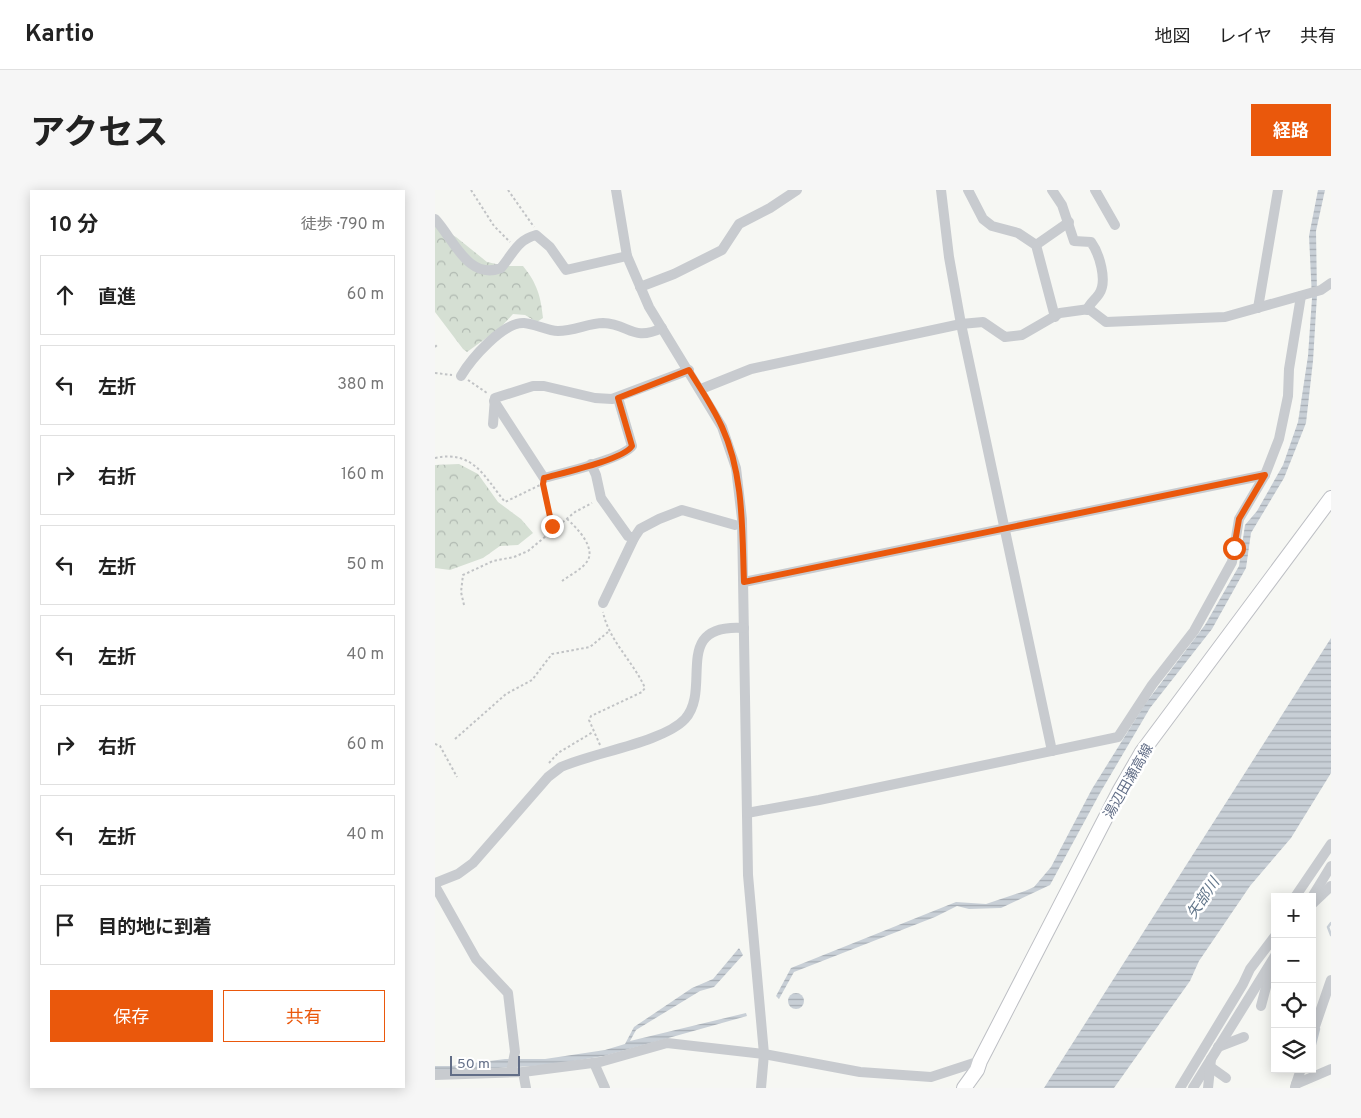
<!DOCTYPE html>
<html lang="ja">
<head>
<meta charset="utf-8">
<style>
	:root { --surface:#fff; --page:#f6f6f6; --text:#222; --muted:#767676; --line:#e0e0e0; --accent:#ea580c }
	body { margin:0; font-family:Overpass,"Noto Sans JP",sans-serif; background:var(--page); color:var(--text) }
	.controls { position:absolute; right:15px; bottom:15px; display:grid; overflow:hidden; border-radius:0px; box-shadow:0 2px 12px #0003 }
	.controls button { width:45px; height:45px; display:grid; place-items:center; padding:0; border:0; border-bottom:1px solid var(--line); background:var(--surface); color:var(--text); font:25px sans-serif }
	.scale { position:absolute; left:15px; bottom:12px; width:70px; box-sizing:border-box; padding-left:5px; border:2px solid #626e87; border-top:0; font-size:14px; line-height:18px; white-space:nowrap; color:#626e87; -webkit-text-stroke:4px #fff; paint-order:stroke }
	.stop { position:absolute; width:15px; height:15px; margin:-11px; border:4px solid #ea580c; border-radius:50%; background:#fff }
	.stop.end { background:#ea580c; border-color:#fff; box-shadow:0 1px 5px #0008 }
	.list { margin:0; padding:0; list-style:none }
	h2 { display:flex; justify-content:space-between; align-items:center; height:65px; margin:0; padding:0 20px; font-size:21px }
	h2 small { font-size:16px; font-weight:400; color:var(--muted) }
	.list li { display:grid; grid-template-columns:32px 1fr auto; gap:15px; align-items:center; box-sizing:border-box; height:80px; margin:0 10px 10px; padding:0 10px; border:1px solid var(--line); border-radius:0px }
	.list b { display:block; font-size:19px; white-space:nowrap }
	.list em { font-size:16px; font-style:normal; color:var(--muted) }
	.actions { display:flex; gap:10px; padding:15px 20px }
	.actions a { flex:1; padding:11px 0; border:1px solid var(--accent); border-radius:0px; text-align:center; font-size:18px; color:var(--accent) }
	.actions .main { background:var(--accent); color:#fff }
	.icon { flex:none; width:28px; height:28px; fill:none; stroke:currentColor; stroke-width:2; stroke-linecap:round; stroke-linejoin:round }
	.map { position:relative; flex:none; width:896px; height:898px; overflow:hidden; border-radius:0px }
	header { display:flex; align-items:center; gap:30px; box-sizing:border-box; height:70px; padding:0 25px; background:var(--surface); border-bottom:1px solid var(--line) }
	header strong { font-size:24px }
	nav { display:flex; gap:28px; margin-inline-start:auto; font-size:18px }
	.intro { display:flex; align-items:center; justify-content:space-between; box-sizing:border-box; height:120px; padding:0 30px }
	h1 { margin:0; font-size:35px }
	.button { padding:12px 22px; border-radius:0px; background:var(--accent); color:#fff; font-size:18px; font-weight:700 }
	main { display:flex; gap:30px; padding:0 30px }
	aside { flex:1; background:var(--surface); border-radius:0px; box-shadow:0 2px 12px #0003 }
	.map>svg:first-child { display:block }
	.forest { fill:url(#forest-crowns) }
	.water { fill:url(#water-rules) }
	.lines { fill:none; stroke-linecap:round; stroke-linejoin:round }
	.stream { stroke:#c8cfd6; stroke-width:2.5 }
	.major-casing { stroke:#bdbfc4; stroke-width:16 }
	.path { stroke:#c1c3c5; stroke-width:2; stroke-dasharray:2.5 2.5; stroke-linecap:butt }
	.minor { stroke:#c8cbcf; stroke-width:10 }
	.major { stroke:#fff; stroke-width:14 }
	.route { stroke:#ea580c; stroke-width:6 }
	.labels { text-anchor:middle; stroke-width:5; stroke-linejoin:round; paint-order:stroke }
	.street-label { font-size:14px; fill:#626e87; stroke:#fff }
	.water-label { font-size:15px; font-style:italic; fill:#63778b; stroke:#fff }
</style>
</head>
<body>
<header>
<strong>Kartio</strong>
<nav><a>地図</a><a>レイヤ</a><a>共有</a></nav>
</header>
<div class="intro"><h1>アクセス</h1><a class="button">経路</a></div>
<main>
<aside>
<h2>10 分<small>徒歩 · 790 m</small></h2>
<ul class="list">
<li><svg class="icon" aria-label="ahead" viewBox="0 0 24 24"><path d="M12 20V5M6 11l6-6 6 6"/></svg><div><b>直進</b></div><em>60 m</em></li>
<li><svg class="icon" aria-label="left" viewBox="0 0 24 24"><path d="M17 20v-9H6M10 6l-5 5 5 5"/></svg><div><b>左折</b></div><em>380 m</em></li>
<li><svg class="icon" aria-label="right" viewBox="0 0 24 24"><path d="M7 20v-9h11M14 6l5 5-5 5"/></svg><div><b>右折</b></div><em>160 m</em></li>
<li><svg class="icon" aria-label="left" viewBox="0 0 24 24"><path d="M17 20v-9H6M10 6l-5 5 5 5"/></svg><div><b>左折</b></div><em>50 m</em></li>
<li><svg class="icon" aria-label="left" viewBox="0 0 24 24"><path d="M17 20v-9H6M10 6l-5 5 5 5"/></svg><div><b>左折</b></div><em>40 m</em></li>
<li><svg class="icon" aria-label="right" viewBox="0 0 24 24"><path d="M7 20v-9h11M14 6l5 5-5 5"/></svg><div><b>右折</b></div><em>60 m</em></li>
<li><svg class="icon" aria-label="left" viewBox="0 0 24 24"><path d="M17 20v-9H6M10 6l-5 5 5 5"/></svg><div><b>左折</b></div><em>40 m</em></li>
<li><svg class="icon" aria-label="arrive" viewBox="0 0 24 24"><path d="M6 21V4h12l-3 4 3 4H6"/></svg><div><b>目的地に到着</b></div></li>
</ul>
<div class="actions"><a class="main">保存</a><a>共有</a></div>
</aside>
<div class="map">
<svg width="896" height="898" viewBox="0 0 896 898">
	<defs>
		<pattern id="forest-crowns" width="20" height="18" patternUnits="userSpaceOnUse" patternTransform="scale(1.25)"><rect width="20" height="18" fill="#d5dfd3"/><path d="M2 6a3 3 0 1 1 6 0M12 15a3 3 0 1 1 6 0" fill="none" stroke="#b0b9b1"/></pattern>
		<pattern id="water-rules" width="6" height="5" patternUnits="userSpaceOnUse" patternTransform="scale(1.25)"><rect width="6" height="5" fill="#c8cfd6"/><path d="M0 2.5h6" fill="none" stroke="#a6acb3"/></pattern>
	</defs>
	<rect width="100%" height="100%" fill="#f6f7f3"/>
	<!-- forest -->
	<g class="forest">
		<path d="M0,35L21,47L52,72L70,76H88C102,93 106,107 108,128L102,132L90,125L78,124L65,138L32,162L28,159L0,122Z"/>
		<polygon points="24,274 43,284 63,312 86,329 98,343 83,355 65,356 48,368 15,380 0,378 0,275"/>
	</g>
	<!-- water -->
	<g class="water">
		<polygon points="883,0 890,0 881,41 882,105 878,171 871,233 849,288 816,343 811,378 777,439 715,518 665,603 615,695 566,718 534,719 522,716 500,727 359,782 344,809 341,806 356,778 521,712 551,714 590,701 599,697 616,677 657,599 710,514 770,435 804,376 810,335 822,321 848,275 863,232 873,166 877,108 874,46"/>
		<polygon points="896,448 896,583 856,648 815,696 764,771 755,791 679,898 609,898"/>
		<polygon points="304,758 308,765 279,797 265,801 201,840 195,851 311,823 312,826 169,866 114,875 15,881 0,880 0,876 16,876 70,869 110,869 170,860 190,854 199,837 257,798 278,789"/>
		<circle cx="361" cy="811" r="8"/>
	</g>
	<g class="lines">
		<!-- stream -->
		<g class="stream">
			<polyline points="896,733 893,737 896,745"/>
			<polyline points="877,866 884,839"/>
			<polyline points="872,881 873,879"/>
		</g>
		<defs>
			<polyline id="major" points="529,898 542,880 545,871 685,600 707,562 896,308"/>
		</defs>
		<!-- major casing -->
		<use href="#major" class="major-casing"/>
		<!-- path -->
		<g class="path">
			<polyline points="36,0 59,36 75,52"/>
			<polyline points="73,0 99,37"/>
			<polyline points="0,157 3,154"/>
			<polyline points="0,183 17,185"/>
			<polyline points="33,190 52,203"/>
			<path d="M0,268C38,260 49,286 70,312L105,295"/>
			<polyline points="108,297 117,336"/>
			<path d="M127,391C135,385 148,379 153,370C160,356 141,337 132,329"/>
			<polyline points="29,415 26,402 28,385 58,371 79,367 93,361 140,322 157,313"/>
			<polyline points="20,549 71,504 97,490 117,464 155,457 173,442"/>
			<polyline points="0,554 5,556 22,587"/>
			<path d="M165,555L154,530L156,526L207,502L210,498C198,471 174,451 168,422"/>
			<polyline points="114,573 123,563 158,542"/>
		</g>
		<!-- minor -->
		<g class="minor">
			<polyline points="181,0 192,66 214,117 287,237 301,278 307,329 313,685 329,864 326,898"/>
			<polyline points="506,0 514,67 526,134 617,561"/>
			<polyline points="533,0 548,29 557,36 583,43 601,55 620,127"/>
			<path d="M617,0L627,15L639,51L656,52C664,63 673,91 664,104C660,110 655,113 652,120"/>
			<polyline points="660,0 680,35"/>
			<path d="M0,29C18,48 33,91 66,78C78,64 82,50 101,45L115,57L131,80L192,66"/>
			<polyline points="601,55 634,32"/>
			<polyline points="205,97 239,84 287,60 304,34 335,18 362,0"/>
			<polyline points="823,118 843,0"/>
			<path d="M26,186C36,169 68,132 89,133C101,134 112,141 123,141C139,141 154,133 168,133C195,134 197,152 227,138"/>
			<polyline points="266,199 316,179 526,134 548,132 570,147 587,145 625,123 654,119 671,132 790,127 886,100 896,93"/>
			<path d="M59,211L109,288C127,283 188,269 197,256L183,208"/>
			<polyline points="58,234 60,208 98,196 109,196 160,208 177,209 254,180"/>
			<polyline points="156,274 161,285 166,308 193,346 199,348"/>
			<polyline points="309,392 830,285"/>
			<polyline points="168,413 199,348 205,339 224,329 247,320 300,335"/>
			<polyline points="312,623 384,610 683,547 717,495 759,441 797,372 804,329 830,285 844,249 853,206 854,179 866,106"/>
			<path d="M0,693L23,684L38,673L113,587L126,577C157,563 229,552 250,529C278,498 235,433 309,438"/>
			<polyline points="0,696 41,769 73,803 80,862 76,882"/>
			<polyline points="860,707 896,654"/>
			<polyline points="877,707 896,676"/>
			<polyline points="877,714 896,696"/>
			<polyline points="826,816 835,782"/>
			<polyline points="877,845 896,790"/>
			<polyline points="783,857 809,847"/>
			<polyline points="159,873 170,898"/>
			<polyline points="777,878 791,888"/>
			<polyline points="88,882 91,898"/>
			<polyline points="0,885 88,882 165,872 232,853 329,864 425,882 496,887 545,871"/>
			<polyline points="861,894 896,879"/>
			<polyline points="860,897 866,879"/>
			<polyline points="745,898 808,794 815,779 840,746"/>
			<polyline points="758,898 840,766"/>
			<polyline points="773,898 776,869"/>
		</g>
		<!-- major -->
		<use href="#major" class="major"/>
	</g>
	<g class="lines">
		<!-- route -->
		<path class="route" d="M117,336L108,294L109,288C127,283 188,270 197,256L183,208L254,180C265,198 278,217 287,237C309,285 307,340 309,392L830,285L804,329L799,358"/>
	</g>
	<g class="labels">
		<!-- street labels -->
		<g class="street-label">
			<text transform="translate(693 591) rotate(-60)" y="5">湯辺田瀬高線</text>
		</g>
		<!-- water labels -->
		<g class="water-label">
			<text transform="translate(768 708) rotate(-56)" y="5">矢部川</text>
		</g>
	</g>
</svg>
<div class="controls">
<button>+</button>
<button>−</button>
<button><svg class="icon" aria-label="locate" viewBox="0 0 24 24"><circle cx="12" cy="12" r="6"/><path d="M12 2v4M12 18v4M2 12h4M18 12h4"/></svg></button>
<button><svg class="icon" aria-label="layers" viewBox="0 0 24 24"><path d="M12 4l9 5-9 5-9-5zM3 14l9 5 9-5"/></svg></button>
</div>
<div class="scale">50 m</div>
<div class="stop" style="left:799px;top:358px"></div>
<div class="stop end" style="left:117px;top:336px"></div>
</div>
</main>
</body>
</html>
